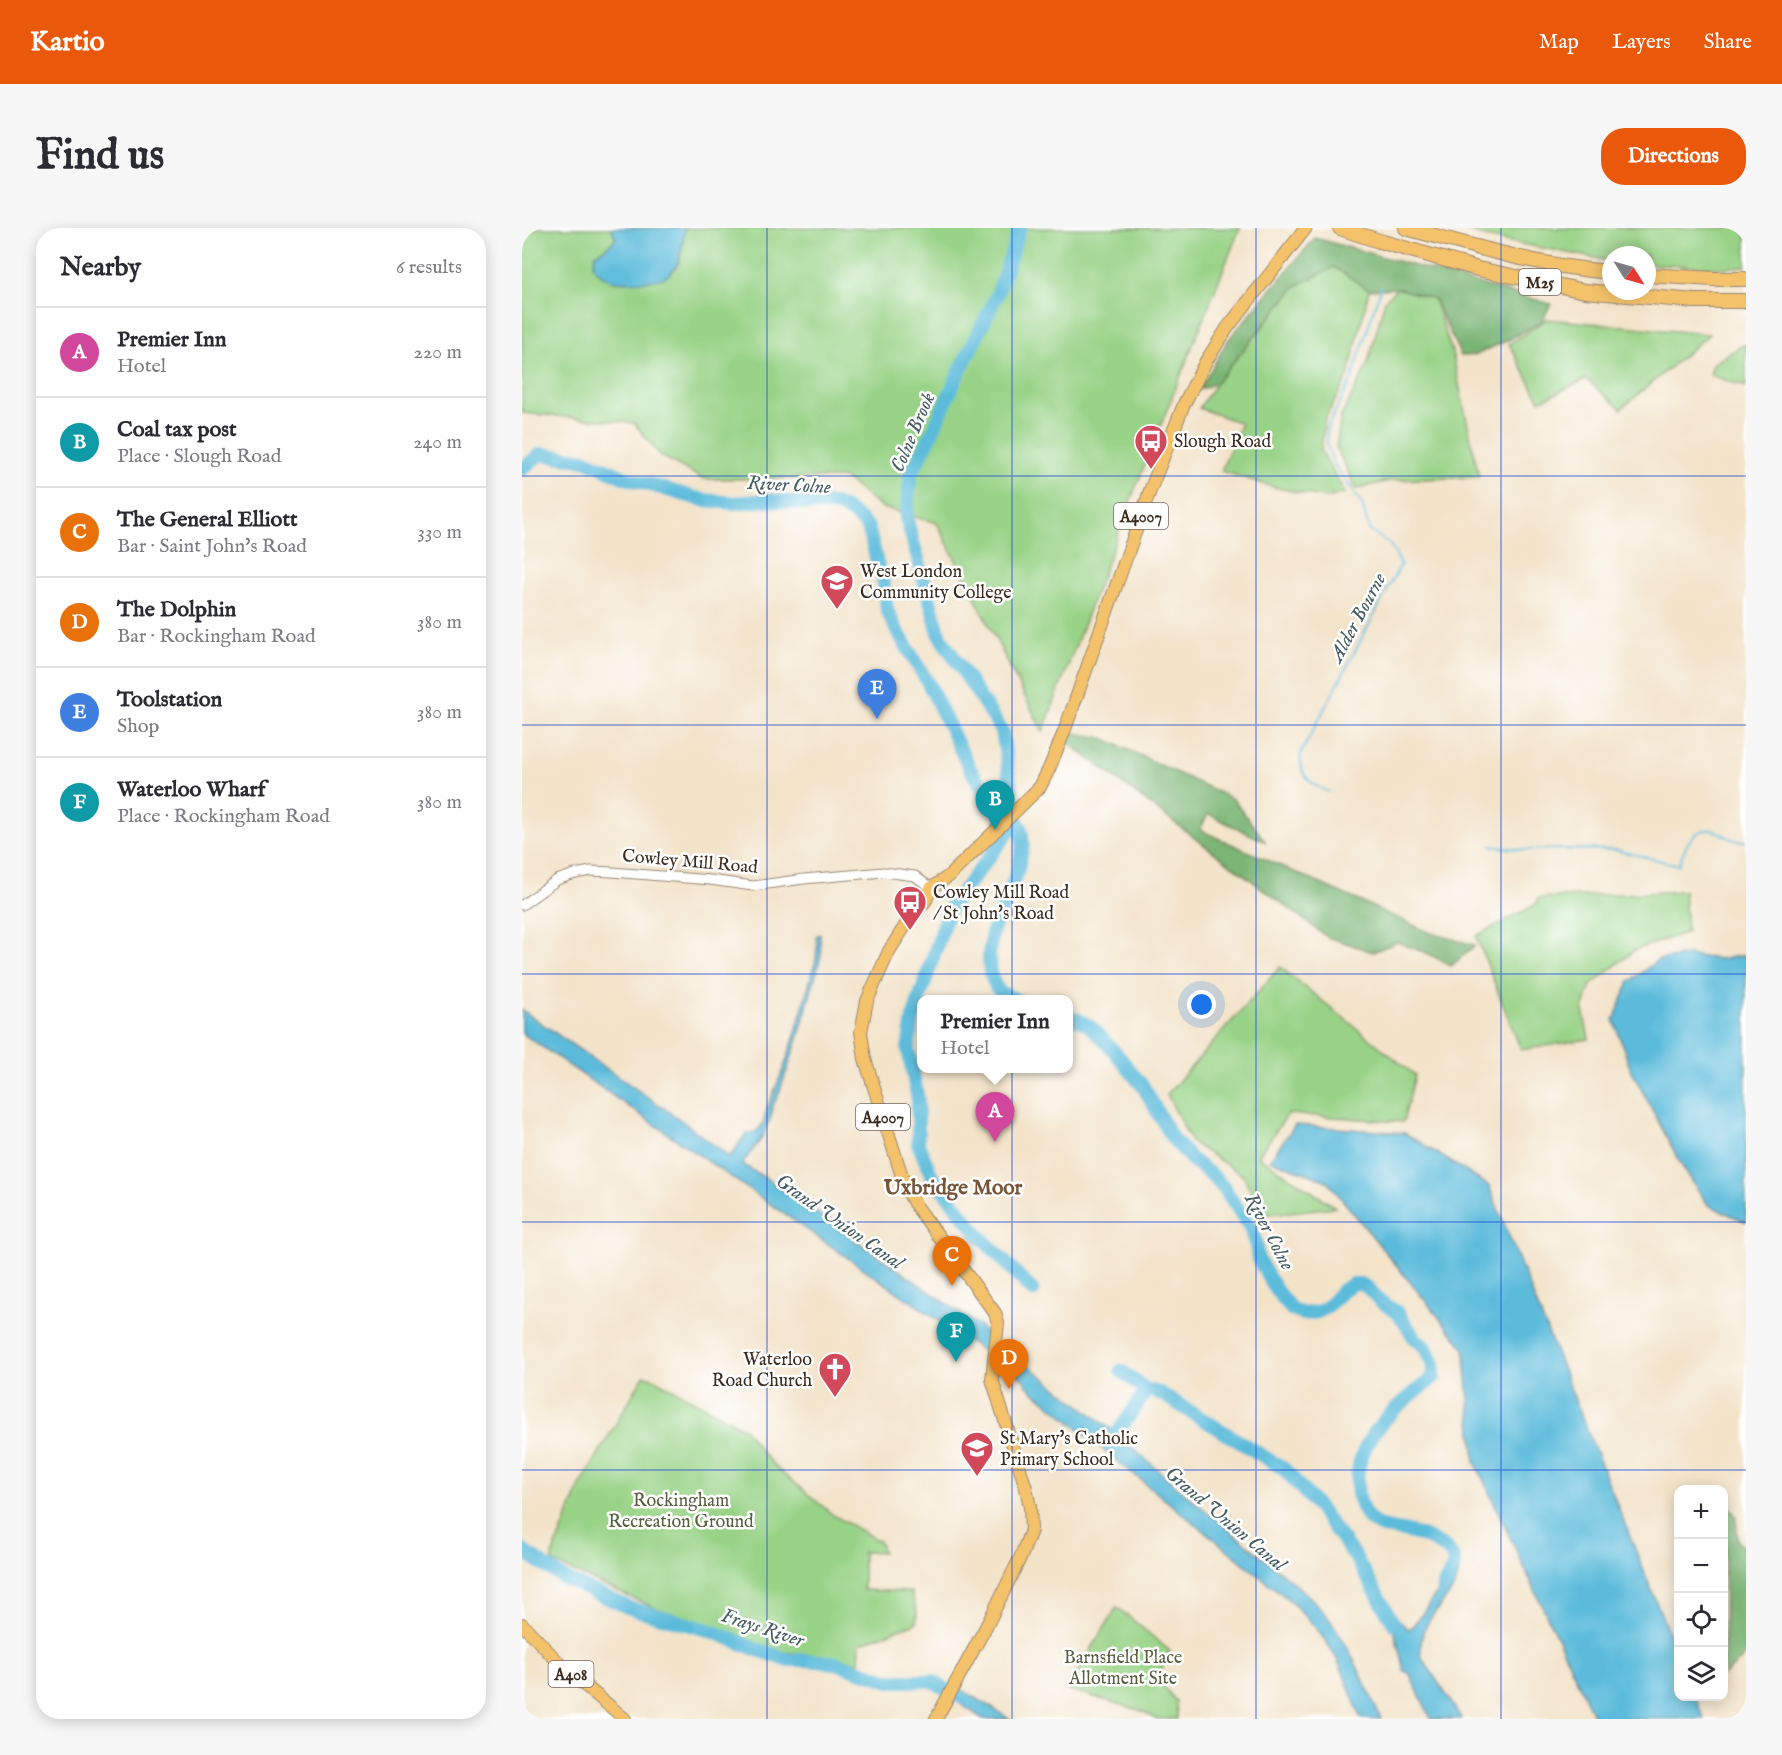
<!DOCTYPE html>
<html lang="en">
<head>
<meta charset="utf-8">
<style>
	:root { --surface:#fff; --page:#f7f7f7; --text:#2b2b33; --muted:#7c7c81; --line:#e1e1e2; --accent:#ea580c }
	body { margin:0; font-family:"IM FELL English",serif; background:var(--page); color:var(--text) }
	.controls { position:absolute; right:18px; bottom:18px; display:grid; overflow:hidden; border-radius:12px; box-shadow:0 3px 15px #0003 }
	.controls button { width:54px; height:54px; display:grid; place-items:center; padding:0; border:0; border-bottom:2px solid var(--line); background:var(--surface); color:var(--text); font:30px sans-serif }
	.compass { position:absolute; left:1080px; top:18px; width:54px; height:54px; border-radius:50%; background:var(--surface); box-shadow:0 3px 15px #0003; rotate:127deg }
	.you { position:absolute; left:680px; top:777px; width:21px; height:21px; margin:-15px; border:4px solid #fff; border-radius:50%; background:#1a73e8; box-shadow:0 0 0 9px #1a73e833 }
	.badge { display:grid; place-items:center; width:39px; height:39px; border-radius:50%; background:var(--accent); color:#fff; font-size:20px; font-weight:700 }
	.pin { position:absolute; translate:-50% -50px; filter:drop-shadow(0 2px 3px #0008) }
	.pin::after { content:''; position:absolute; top:32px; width:21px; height:18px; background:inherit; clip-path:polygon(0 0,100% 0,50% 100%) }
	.popup { position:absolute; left:395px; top:767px; width:156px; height:78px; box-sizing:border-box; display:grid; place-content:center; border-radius:12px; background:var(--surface); filter:drop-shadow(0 2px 4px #0005); font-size:20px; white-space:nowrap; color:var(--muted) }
	.popup b { font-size:22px; color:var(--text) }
	.popup::after { content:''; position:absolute; left:50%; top:100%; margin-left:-12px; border:12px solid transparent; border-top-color:var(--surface) }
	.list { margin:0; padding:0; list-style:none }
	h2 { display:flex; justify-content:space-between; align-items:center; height:78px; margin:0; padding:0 24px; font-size:26px }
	h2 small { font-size:20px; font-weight:400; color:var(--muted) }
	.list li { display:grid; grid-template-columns:39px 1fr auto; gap:18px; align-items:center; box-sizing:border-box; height:90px; padding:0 24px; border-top:2px solid var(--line) }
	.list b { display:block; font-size:22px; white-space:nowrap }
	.list p { margin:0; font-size:20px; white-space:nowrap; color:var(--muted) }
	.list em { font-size:20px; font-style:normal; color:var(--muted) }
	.icon { flex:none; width:33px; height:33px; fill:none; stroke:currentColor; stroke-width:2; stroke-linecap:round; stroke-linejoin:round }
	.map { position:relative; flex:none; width:1224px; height:1491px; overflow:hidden; border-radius:24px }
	header { display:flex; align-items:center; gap:36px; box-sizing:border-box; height:84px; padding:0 30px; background:var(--accent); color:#fff }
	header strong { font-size:28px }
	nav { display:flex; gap:33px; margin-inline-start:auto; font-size:21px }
	.intro { display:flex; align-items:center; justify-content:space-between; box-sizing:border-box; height:144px; padding:0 36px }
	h1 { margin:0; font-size:42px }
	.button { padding:15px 27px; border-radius:24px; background:var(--accent); color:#fff; font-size:21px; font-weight:700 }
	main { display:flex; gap:36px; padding:0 36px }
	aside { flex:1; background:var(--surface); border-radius:24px; box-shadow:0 3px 15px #0003 }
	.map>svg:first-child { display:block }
	.green { fill:#99d387; stroke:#6a7e52; stroke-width:1.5 }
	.forest { fill:#7ab574; stroke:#5a7049; stroke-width:1.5 }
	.water { fill:#5cbbdb; stroke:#4c727c; stroke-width:1.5 }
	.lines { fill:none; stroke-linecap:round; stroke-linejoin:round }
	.stream { stroke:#5cbbdb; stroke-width:2 }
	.river { stroke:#5cbbdb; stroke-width:14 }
	.tertiary-casing { stroke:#978674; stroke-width:11 }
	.primary-casing { stroke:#978674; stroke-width:14 }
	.motorway-casing { stroke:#978674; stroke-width:16 }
	.tertiary { stroke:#fff; stroke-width:9 }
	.primary { stroke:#f4c26a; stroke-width:12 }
	.motorway { stroke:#f4c26a; stroke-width:14 }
	.grid { fill:none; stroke:#1d4ed8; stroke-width:1.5; stroke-opacity:0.55 }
	.labels { text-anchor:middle; stroke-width:5; stroke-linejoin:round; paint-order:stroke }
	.shield { fill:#fff; stroke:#766a62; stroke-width:1.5 }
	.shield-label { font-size:16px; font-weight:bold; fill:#3b2a1e }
	.poi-label { font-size:18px; fill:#3b2a1e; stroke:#fff; text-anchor:start }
	.street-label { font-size:18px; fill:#3b2a1e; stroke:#fff }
	.park-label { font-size:18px; fill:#575d3e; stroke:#fff }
	.water-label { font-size:20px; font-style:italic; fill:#475d60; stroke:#fff }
	.quarter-label { font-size:21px; font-weight:bold; fill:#765438; stroke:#fff }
</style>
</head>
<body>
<header>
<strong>Kartio</strong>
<nav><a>Map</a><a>Layers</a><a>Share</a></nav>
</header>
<div class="intro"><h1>Find us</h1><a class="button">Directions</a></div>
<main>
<aside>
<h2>Nearby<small>6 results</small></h2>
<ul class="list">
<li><span class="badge" style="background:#d1479c">A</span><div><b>Premier Inn</b><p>Hotel</p></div><em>220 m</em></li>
<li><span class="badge" style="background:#0f9aa8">B</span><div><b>Coal tax post</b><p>Place · Slough Road</p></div><em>240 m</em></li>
<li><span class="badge" style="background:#e8710a">C</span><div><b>The General Elliott</b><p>Bar · Saint John's Road</p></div><em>330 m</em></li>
<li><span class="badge" style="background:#e8710a">D</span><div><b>The Dolphin</b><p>Bar · Rockingham Road</p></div><em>380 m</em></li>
<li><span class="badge" style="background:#3f7fe0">E</span><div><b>Toolstation</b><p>Shop</p></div><em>380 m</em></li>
<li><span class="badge" style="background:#0f9aa8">F</span><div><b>Waterloo Wharf</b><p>Place · Rockingham Road</p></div><em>380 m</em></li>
</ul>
</aside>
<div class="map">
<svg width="1224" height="1491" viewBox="0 0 1224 1491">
	<rect width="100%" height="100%" fill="#fff"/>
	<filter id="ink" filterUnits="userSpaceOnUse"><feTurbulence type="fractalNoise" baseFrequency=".0167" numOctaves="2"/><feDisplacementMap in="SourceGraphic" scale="12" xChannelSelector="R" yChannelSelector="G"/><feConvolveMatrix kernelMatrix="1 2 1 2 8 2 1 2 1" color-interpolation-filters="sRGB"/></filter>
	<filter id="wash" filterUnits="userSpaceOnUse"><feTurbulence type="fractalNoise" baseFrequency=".008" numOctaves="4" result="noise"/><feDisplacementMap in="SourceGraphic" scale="24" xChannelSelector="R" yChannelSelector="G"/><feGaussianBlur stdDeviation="1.35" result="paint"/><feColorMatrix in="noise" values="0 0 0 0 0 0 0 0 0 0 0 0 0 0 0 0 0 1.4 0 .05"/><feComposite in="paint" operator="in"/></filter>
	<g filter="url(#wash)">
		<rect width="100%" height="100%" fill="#f3e3c9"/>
		<!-- green -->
		<g class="green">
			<polygon points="0,0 89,0 94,10 89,16 73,27 145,48 157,35 163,0 718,0 607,276 521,504 415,295 361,280 322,250 181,251 139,228 112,195 0,185"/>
			<polygon points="944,0 1224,0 1224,38 1200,40 1125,36 1125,27 1089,27 1089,33 1083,32 963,9 944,2"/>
			<polygon points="812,38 847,62 826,149 803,191 799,222 823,265 805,270 755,260 699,243 719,195 677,180 694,155 774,58"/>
			<polygon points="875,60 912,71 930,124 957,249 871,252 834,261 814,219 819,189 845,138 863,72"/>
			<polygon points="1025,91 1187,106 1099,181 1064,151 1018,173 987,116"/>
			<polygon points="1224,117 1224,159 1188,147 1191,136 1219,118"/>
			<polygon points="1162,663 1165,704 1113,722 1069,757 1061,782 1067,811 999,822 954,708 1013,677 1017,670"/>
			<polygon points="758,739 893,847 881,894 766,886 736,928 813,979 741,987 721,947 669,914 645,866"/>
			<polygon points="122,1147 133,1151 223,1201 240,1225 258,1243 311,1287 357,1313 361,1324 341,1324 341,1362 389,1364 395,1384 394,1395 338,1415 337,1435 306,1428 258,1424 171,1392 133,1380 30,1334 30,1328 58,1258"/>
			<polygon points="595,1379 648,1423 635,1451 654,1473 655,1491 634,1491 620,1483 545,1461"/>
		</g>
		<!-- forest -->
		<g class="forest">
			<polygon points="793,10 1029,76 1020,93 988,111 954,127 939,128 912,71 875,60 847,62 812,39 774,58 694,155 677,162 706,112"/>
			<polygon points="547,504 581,510 711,571 744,614 686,586 678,602 909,705 953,717 929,738 907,726 875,714 851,724 805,709 546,515"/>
			<polygon points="1203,1271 1214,1289 1216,1313 1224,1322 1224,1425 1217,1434 1202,1447"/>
		</g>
		<!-- water -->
		<g class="water">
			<path d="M89,0H163C160,16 160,38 145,48C136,54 100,55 89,52C81,49 74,43 71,37L73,27L89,16L94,10Z"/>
			<path d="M298,706L299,728L277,808L256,868L251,877L249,889L239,911L220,936L250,954L460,1100C468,1117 486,1123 501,1133L590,1202L660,1263L786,1367C822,1401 839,1447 859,1491H839C832,1475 827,1458 820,1442C809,1415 788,1392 766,1371L583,1223L504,1157L503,1153C493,1144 470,1122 458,1121L0,805V782L156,890L208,929L224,906L234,904L241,896L246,878L261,842L273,807L294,731L295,719L294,708Z"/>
			<polygon points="1165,727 1199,731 1224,727 1224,994 1186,977 1160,938 1108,840 1092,792 1107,754 1136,732"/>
			<polygon points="773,897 883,905 967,958 1156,1428 1156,1468 1173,1469 1182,1491 1073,1491 953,1234 942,1120 805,953 748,932"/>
			<path d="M937,1340C936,1375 895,1383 899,1428L940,1491H909L887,1445L882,1443L872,1402L860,1381L867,1378C873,1387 877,1395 887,1401L889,1400C899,1388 923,1357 922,1343Z"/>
			<polygon points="439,1461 488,1491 461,1491 434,1473"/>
		</g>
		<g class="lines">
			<!-- stream -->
			<g class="stream">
				<path d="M807,564C789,557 776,547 779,525L879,336L867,315L848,303L840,276L812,236L805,218V200L830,150L859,59"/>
				<path d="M969,618L1002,622L1040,621L1093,622L1157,637C1162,618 1174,593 1198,605C1207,610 1213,614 1224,613"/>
			</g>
			<!-- river -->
			<g class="river">
				<polyline points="498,0 476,65 435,149 405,216 389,245 384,289 418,408 480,503 489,559 487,576 495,593 427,681 391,790 386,821 396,872 396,916 410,948 456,1006 511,1063"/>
				<polyline points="0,241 19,226 63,232 104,250 181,272 212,275 247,272 287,276 313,276 329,284 346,299 356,338 361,350 365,382 373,399 406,455 448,541 465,566 495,593 499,600 501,618 496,640 484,673 474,693 470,705 467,727 468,745 474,759 478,764 495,772"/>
				<path d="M546,790L557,792L569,799L593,824L622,860L650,910L669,931L693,950L702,960L729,1001L733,1012L736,1031L754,1062L769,1081L781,1086L796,1084L805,1079L821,1062L831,1056H839L846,1060L858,1073L876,1085L892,1109L904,1120L912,1136V1149C875,1179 828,1212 836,1266C838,1277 842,1288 851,1294C863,1303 877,1301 890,1305C902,1308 934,1321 932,1336C930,1343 925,1350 922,1357"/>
				<polyline points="599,1143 625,1162 638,1165 762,1241 796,1279 834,1330 872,1396"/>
				<polyline points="589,1214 625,1162"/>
				<polyline points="0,1322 41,1350 108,1380 190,1403 233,1421 267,1432 283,1432 314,1435 368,1453 410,1453 440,1470"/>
			</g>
		</g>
	</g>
	<g filter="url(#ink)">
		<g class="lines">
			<defs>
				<polyline id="tertiary" points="0,677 35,652 53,646 69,643 90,644 188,652 231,658 282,651 362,644 393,648 409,660"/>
				<g id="primary">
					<polyline points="0,1396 42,1440 103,1491"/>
					<polyline points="414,1491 466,1395 500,1326 509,1302 508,1279 504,1260 470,1151 476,1095 473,1085 392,975 383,958 343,831 339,804 345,773 367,723 385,695 404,672 409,660 427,648 518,559 527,541 542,504 629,260 662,176 684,133 706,99 784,0"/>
				</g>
				<g id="motorway">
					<polyline points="818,0 857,13 956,41 1063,63 1172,73 1224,73"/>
					<path d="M884,0C951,18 1019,39 1089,44"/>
					<polyline points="1125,47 1193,51 1224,51"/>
				</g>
			</defs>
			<!-- tertiary casing -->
			<use href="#tertiary" class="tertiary-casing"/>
			<!-- primary casing -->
			<use href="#primary" class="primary-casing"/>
			<!-- motorway casing -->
			<use href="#motorway" class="motorway-casing"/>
			<!-- tertiary -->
			<use href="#tertiary" class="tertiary"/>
			<!-- primary -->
			<use href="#primary" class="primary"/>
			<!-- motorway -->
			<use href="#motorway" class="motorway"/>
		</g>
	</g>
	<!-- grid -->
	<path class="grid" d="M245,0V1491M490,0V1491M734,0V1491M979,0V1491M0,248H1224M0,497H1224M0,746H1224M0,994H1224M0,1242H1224"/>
	<!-- icons -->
	<defs>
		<symbol id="bus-pin" viewBox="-11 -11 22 30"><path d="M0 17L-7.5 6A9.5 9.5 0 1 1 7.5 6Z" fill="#d1495b" stroke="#fff"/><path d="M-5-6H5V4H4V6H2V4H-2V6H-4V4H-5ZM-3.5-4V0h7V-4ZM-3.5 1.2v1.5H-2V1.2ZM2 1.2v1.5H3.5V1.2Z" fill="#fff"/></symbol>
		<symbol id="school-pin" viewBox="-11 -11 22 30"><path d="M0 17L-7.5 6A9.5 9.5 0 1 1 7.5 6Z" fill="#d1495b" stroke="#fff"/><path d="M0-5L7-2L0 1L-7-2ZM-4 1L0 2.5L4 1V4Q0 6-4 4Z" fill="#fff"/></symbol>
		<symbol id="church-pin" viewBox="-11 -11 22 30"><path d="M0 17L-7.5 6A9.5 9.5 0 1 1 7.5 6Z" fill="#d1495b" stroke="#fff"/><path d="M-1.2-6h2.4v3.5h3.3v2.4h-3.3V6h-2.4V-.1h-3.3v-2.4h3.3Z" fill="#fff"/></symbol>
	</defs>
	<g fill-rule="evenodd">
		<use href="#bus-pin" x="610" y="194" width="38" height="52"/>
		<use href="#school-pin" x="296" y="334" width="38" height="52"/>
		<use href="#bus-pin" x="369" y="655" width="38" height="52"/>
		<use href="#church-pin" x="294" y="1122" width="38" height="52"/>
		<use href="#school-pin" x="436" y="1201" width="38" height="52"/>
	</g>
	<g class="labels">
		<!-- shield labels -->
		<g class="shield">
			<rect x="997" y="41" width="42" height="26" rx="4.5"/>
			<rect x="592" y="275" width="54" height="26" rx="4.5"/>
			<rect x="334" y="876" width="54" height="26" rx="4.5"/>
			<rect x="26.5" y="1433" width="45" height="26" rx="4.5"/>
		</g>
		<g class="shield-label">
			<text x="1018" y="60">M25</text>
			<text x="619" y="294">A4007</text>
			<text x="361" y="895">A4007</text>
			<text x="49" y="1452">A408</text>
		</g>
		<!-- poi labels -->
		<g class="poi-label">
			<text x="652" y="219">Slough Road</text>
			<text x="338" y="349">West London<tspan x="338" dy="21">Community College</tspan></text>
			<text x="411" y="670">Cowley Mill Road<tspan x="411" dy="21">/ St John's Road</tspan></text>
			<text x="290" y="1137" text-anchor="end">Waterloo<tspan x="290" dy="21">Road Church</tspan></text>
			<text x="478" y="1216">St Mary's Catholic<tspan x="478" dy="21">Primary School</tspan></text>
		</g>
		<!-- street labels -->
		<g class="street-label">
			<text transform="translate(168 633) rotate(5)" y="6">Cowley Mill Road</text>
		</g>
		<!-- park labels -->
		<g class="park-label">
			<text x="159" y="1278">Rockingham<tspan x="159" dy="21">Recreation Ground</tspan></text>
			<text x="601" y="1435">Barnsfield Place<tspan x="601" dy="21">Allotment Site</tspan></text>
		</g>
		<!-- water labels -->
		<g class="water-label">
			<text transform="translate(390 204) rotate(-67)" y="7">Colne Brook</text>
			<text transform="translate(267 256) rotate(3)" y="7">River Colne</text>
			<text transform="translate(835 389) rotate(-62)" y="7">Alder Bourne</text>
			<text transform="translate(318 993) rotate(35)" y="7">Grand Union Canal</text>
			<text transform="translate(748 1003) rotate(62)" y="7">River Colne</text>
			<text transform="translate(704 1290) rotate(40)" y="7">Grand Union Canal</text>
			<text transform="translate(241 1399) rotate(18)" y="7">Frays River</text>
		</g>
		<!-- quarter labels -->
		<g class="quarter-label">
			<text x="431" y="966">Uxbridge Moor</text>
		</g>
	</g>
</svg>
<div class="controls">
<button>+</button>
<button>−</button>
<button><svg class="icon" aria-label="locate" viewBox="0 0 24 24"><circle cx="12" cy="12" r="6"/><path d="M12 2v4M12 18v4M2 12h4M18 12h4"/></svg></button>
<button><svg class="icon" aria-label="layers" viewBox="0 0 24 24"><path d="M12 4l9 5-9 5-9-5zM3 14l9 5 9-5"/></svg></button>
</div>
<svg class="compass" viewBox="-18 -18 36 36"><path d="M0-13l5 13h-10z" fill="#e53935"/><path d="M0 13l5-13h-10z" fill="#7c7c81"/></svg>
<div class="you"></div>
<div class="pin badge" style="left:473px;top:914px;background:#d1479c">A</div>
<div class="popup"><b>Premier Inn</b>Hotel</div>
<div class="pin badge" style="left:473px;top:602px;background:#0f9aa8">B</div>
<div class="pin badge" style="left:430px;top:1058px;background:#e8710a">C</div>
<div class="pin badge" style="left:487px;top:1161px;background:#e8710a">D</div>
<div class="pin badge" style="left:355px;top:491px;background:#3f7fe0">E</div>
<div class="pin badge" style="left:434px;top:1134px;background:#0f9aa8">F</div>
</div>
</main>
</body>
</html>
